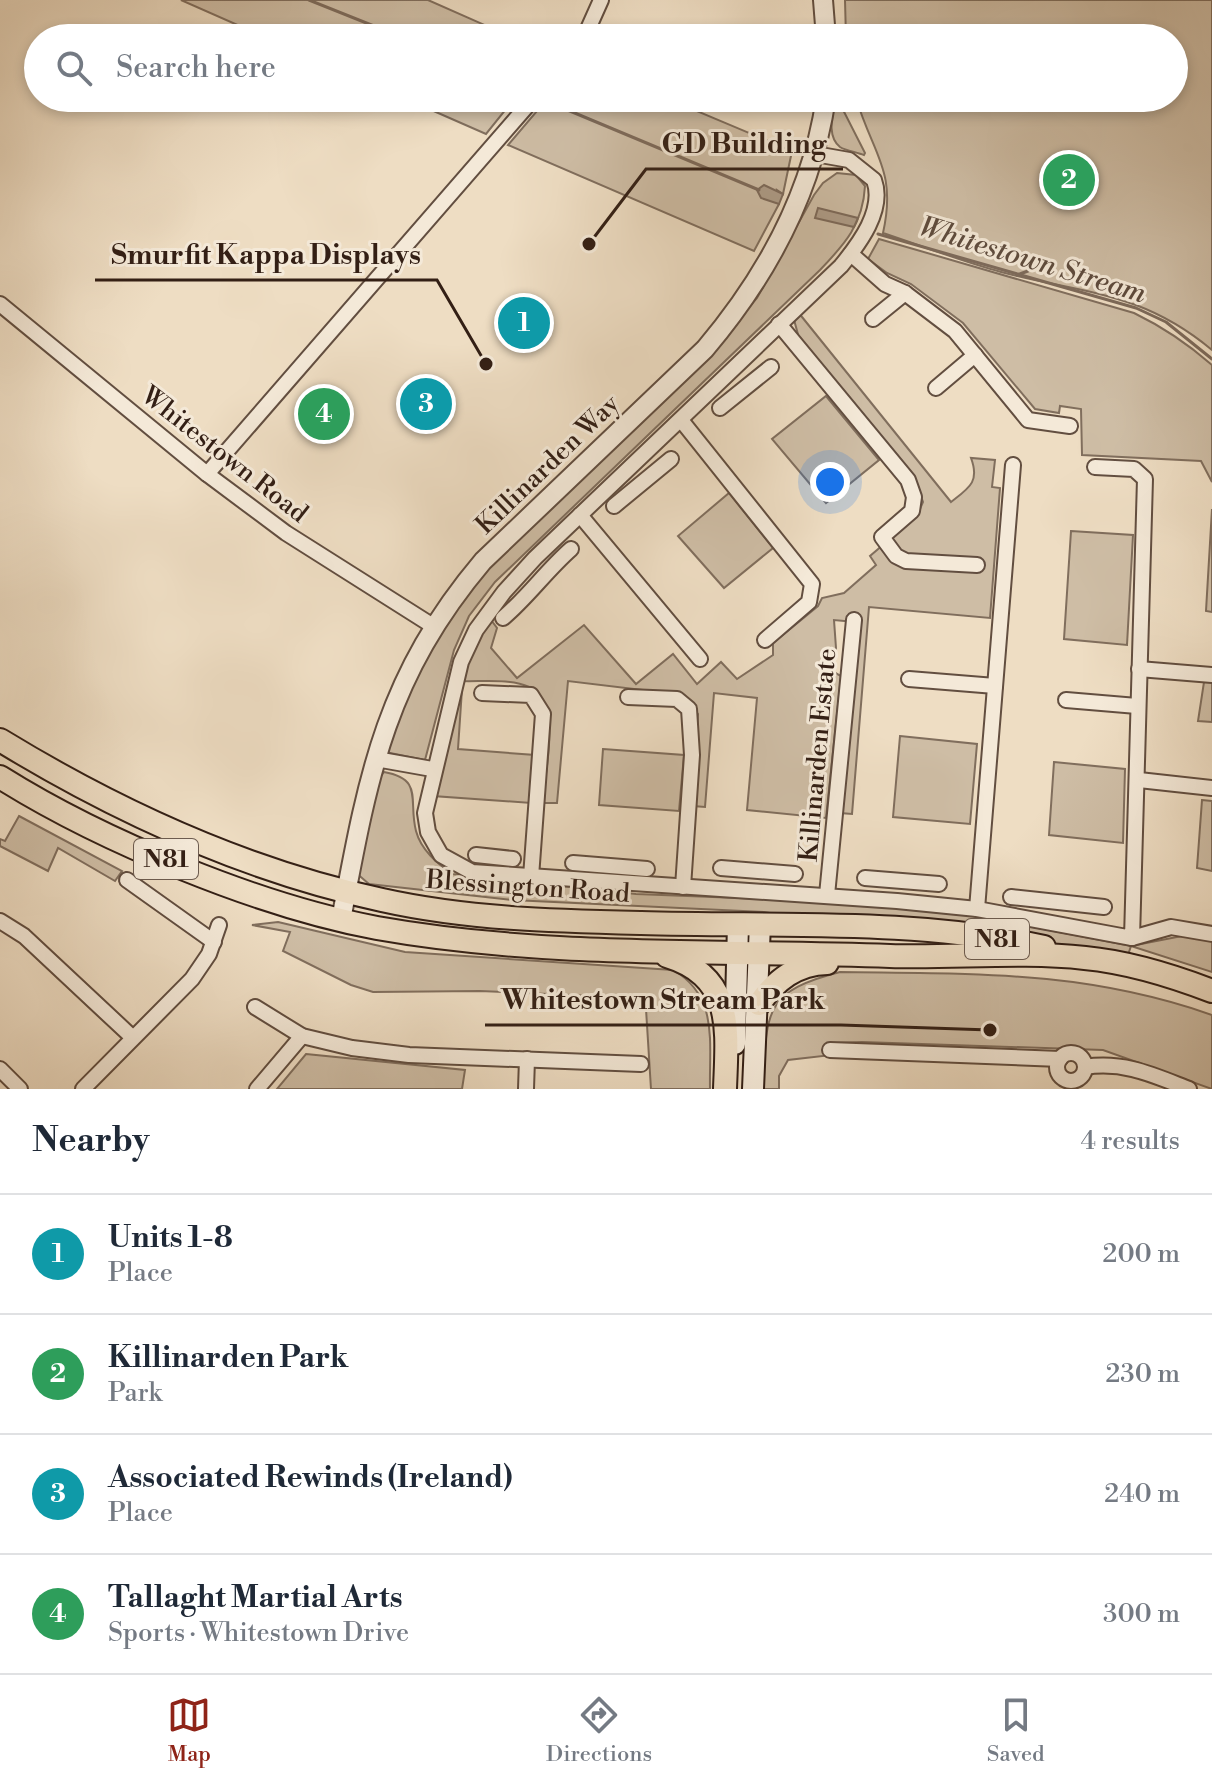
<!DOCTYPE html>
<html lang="en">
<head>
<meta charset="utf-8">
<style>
	:root { --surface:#fff; --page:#f2f2f3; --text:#1f2937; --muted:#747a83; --line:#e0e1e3; --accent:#8f2418 }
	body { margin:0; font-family:"Libre Bodoni",serif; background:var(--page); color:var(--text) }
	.you { position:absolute; left:830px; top:482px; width:28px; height:28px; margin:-20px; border:6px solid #fff; border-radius:50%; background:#1a73e8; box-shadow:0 0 0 12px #1a73e833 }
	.badge { display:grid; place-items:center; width:52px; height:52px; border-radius:50%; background:var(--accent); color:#fff; font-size:26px; font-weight:700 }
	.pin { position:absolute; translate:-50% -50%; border:4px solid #fff; box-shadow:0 2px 8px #0006 }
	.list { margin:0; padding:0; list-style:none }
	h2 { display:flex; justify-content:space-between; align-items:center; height:104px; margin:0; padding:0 32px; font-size:34px }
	h2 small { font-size:26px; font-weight:400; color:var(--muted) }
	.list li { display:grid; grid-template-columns:52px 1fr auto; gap:24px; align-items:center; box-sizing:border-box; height:120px; padding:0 32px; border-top:2px solid var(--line) }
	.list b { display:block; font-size:30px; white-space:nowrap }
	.list p { margin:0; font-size:26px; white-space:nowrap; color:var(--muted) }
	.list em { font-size:26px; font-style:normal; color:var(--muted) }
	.icon { flex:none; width:44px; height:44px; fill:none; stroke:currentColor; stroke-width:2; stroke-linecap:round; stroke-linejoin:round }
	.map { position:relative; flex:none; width:1212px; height:1089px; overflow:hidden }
	.search { position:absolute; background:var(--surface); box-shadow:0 4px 12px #0003; left:24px; right:24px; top:24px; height:88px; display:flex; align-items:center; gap:20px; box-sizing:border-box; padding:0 28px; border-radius:44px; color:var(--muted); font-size:30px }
	.sheet { height:584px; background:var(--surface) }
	nav { display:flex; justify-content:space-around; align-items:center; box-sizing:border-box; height:112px; border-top:2px solid var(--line); background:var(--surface); font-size:22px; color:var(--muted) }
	nav a { display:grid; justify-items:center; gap:4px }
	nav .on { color:var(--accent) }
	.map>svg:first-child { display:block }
	.green { fill:#cebda5; stroke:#806e5d; stroke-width:2 }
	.water { fill:#ae9c88; stroke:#7d6a5a; stroke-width:2 }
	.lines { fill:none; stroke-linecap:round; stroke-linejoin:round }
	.stream { stroke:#7d6a5a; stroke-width:3 }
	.minor-casing { stroke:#624e40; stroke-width:18 }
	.tertiary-casing { stroke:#624e40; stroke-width:22 }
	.secondary-casing { stroke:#331f15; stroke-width:24 }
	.primary-casing { stroke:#331f15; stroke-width:26 }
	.minor { stroke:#f4e9d8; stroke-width:14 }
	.tertiary { stroke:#f4e9d8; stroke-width:18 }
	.secondary { stroke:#f4e9d8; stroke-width:20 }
	.primary { stroke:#eeddc3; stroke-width:22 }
	.labels { text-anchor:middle; stroke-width:6; stroke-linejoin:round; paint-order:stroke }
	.shield { fill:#f4e9d8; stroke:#6d5c50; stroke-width:2 }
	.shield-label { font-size:24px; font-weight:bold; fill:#331f15 }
	.street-label { font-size:26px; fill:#331f15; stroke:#f4e9d8 }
	.water-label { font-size:28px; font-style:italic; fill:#5e4b3d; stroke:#f4e9d8 }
	.leader { fill:none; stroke:#331f15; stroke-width:3 }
	.callout-dot { fill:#331f15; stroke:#f4e9d8; stroke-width:3 }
	.callout-label { font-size:28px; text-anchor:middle; font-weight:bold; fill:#331f15; stroke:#f4e9d8; stroke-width:6; stroke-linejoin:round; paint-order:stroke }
</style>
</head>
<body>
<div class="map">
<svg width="1212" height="1089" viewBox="0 0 1212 1089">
	<rect width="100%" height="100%" fill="#eeddc3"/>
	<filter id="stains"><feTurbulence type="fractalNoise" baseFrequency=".0025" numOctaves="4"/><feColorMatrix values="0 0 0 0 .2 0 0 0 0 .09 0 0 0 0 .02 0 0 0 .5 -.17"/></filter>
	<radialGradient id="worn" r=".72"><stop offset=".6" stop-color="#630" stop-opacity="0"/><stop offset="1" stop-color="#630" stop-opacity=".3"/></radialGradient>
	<!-- green -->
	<g class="green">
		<polygon points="181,0 428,0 514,38 267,38"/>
		<path d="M845,0H1212V350C1141,291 1085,294 1001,272C961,261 922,246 883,233C897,170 873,155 856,98H1174V38H846Z"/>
		<polygon points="404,98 515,98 486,134"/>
		<polygon points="548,98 666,98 792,151 783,194 777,190 779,204 754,251 508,145"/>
		<path d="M837,98L865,153L864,155C857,152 846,151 840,147C826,136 833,110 837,98Z"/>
		<path d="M837,173L856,175L865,186C863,224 845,244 820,270L495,582L469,616L454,650L425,760L385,752L411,679L473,576L710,353L757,298L814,195L823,183Z"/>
		<path d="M879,239L1134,313C1163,327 1188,344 1212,365V482L1201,461L1082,455L1081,409L1060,406L1059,413L1035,409L963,323L911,284L887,273L868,259Z"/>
		<path d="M798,312L951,502C969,488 980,482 971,458L995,460L992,487L1000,488L990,618L869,607L852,814L840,813L855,622L834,620L836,648L830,670L841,676L826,818L747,810L757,698L714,693L705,807L693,806L698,714L684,695L568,681L557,803H542C545,772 563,703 529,687C510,678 481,682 460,681L488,616L497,628L491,648L517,678L584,625L636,684L673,654L697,684L721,662L737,679L773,655V643L818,606L822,598L844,593L876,565L870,556L917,516L923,502L914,477L799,338L793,316Z"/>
		<polygon points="826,396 879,460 826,503 772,439"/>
		<polygon points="729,493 773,548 724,588 678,536"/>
		<polygon points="1212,509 1212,612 1206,611"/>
		<polygon points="1071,531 1133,535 1127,645 1064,639"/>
		<polygon points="1204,682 1212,682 1212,722 1198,721"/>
		<polygon points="457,687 462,689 458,749 535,755 531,803 433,796"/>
		<polygon points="900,736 977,744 970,824 893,817"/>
		<polygon points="603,749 684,755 679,811 599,805"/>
		<polygon points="1054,762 1125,769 1123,843 1049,835"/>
		<path d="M384,772C424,779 408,800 416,831C421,850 437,863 452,874L636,894L843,902L976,916L1131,946L1187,935L1212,939V972L1131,946L1128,955L930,941L764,912L512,900L369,884L355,872L377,781Z"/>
		<polygon points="1202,800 1212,801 1212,871 1197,868"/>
		<polygon points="19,816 122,871 115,881 58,848 48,871 0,846 0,839 5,841"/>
		<path d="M278,922L405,952L673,970C719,996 709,1043 710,1089H651L646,1009L639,998L480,991L373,992L351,985L283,951L290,932L252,925Z"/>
		<path d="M840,972C972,974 1084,970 1212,1015V1089L1103,1050L862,1042L829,1043L832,1055L788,1060L779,1076V1089H763C767,1014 761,992 840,972Z"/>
		<polygon points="306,1054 465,1070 462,1089 277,1089"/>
	</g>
	<!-- water -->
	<g class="water">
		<polygon points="764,185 783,194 779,204 761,198 757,190"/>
		<polygon points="818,208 858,218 854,227 815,218"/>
	</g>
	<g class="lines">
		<!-- stream -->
		<g class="stream">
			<polyline points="309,0 404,38"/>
			<polyline points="546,101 759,190"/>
			<polyline points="878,234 1136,308 1166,322 1212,359"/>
			<polyline points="1017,275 1028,271"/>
		</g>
		<defs>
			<g id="minor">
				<polyline points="584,38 601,0"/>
				<path d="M815,154L849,160L874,180C885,210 859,244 841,266L535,558L504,592L476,630L461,662L425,813L428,832L441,855L472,872L897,901L977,909L1132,938L1145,479L1134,469L1095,467"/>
				<polyline points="851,254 885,284 905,293 955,331 1028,420 1070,426"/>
				<polyline points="0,304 207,474 286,533 433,626"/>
				<polyline points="873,319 905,293"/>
				<polyline points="779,324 908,480 914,497 912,511 882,537 896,556 906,561 977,565"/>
				<polyline points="936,388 975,355"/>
				<polyline points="720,408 771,367"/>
				<polyline points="681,420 812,584 809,602 765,640"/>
				<polyline points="207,474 534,98"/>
				<polyline points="614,506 671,459"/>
				<polyline points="580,515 700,659"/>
				<path d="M503,618C528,597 546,571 571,549"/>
				<polyline points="1139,669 1212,675"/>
				<polyline points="909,679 995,686"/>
				<polyline points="482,693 531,695 543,714 531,877"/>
				<polyline points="628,697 677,699 689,709 692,755 683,887"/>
				<polyline points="1066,700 1137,706"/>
				<polyline points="376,759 432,769"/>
				<polyline points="1139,780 1212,788"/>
				<polyline points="476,855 513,859"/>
				<polyline points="573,863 647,869"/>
				<polyline points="721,868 795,874"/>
				<polyline points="865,878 939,884"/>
				<polyline points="127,880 214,942"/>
				<polyline points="827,895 854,620"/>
				<polyline points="1011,897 1104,907"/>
				<polyline points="977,909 1013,465"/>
				<polyline points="0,921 24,936 132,1037"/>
				<polyline points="1132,938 1171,927 1212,934"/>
				<polyline points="255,1007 302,1036 352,1048 409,1055 641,1064"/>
				<polyline points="830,1050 1060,1059"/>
				<circle cx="1071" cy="1067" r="14"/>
				<path d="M1085,1067C1124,1061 1153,1075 1189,1089"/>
				<polyline points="0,1069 20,1089"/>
				<polyline points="83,1089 192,979 209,954 219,925"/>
				<polyline points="257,1089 302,1036"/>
				<polyline points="526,1089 527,1059"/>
			</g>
			<g id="tertiary">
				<polyline points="823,0 826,38"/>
				<path d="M341,920C368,776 385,677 483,561L705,349C766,277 812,193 826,98"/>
			</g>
			<g id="secondary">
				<polyline points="735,1044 738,924"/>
				<polyline points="753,1089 760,924"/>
			</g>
			<g id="primary">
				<path d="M0,740C118,812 247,871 382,900C467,919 555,921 641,923C774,927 913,918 1044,947"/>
				<path d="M0,777C102,841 259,906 377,928C545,958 721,950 890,956C955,958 1021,951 1085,958C1127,962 1173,976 1212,991"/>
				<path d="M667,956C735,977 727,1030 725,1089"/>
				<path d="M759,1004C776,980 796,964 827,963"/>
			</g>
		</defs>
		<!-- minor casing -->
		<use href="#minor" class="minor-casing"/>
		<!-- tertiary casing -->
		<use href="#tertiary" class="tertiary-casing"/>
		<!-- secondary casing -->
		<use href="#secondary" class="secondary-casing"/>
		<!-- primary casing -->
		<use href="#primary" class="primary-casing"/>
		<!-- minor -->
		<use href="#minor" class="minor"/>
		<!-- tertiary -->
		<use href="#tertiary" class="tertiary"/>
		<!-- secondary -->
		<use href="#secondary" class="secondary"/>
		<!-- primary -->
		<use href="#primary" class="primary"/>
	</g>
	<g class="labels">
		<!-- shield labels -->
		<g class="shield">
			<rect x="134" y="839" width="64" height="40" rx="6"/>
			<rect x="965" y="919" width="64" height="40" rx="6"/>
		</g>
		<g class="shield-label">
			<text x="166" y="867">N81</text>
			<text x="997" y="947">N81</text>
		</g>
		<!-- street labels -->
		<g class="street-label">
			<text transform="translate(225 454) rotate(38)" y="9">Whitestown Road</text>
			<text transform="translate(547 464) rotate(-44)" y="9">Killinarden Way</text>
			<text transform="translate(817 755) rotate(-85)" y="9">Killinarden Estate</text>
			<text transform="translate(528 886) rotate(4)" y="9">Blessington Road</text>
		</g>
		<!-- water labels -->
		<g class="water-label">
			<text transform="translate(1033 259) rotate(17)" y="10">Whitestown Stream</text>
		</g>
	</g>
	<!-- callouts -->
	<path class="leader" d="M589 244L646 169H843M486 364L437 280H95M990 1030L841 1025H485"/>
	<g class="callout-dot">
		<circle cx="589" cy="244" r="8"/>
		<circle cx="486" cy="364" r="8"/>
		<circle cx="990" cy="1030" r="8"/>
	</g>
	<g class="callout-label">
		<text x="744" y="153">GD Building</text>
		<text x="266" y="264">Smurfit Kappa Displays</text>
		<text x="663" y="1009">Whitestown Stream Park</text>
	</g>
	<rect width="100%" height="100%" filter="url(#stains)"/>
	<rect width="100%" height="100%" fill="url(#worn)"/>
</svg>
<div class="you"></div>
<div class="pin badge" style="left:524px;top:323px;background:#0f9aa8">1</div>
<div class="pin badge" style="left:1069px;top:180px;background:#2e9e5b">2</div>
<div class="pin badge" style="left:426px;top:404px;background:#0f9aa8">3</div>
<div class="pin badge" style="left:324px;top:414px;background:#2e9e5b">4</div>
<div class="search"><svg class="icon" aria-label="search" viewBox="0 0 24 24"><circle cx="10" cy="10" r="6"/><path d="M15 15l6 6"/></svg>Search here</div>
</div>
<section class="sheet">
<h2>Nearby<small>4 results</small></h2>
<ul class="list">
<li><span class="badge" style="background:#0f9aa8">1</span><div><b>Units 1-8</b><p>Place</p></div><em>200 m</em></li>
<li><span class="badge" style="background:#2e9e5b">2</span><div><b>Killinarden Park</b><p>Park</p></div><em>230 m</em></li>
<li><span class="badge" style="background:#0f9aa8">3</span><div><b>Associated Rewinds (Ireland)</b><p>Place</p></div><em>240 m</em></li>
<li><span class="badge" style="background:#2e9e5b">4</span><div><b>Tallaght Martial Arts</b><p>Sports · Whitestown Drive</p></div><em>300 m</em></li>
</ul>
</section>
<nav>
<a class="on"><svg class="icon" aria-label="map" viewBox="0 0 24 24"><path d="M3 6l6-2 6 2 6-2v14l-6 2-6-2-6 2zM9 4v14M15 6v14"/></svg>Map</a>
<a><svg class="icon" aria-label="directions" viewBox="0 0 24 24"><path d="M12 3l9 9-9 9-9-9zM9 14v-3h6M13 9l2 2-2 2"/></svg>Directions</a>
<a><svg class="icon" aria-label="saved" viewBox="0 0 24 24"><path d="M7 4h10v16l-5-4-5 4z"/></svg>Saved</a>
</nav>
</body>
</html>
